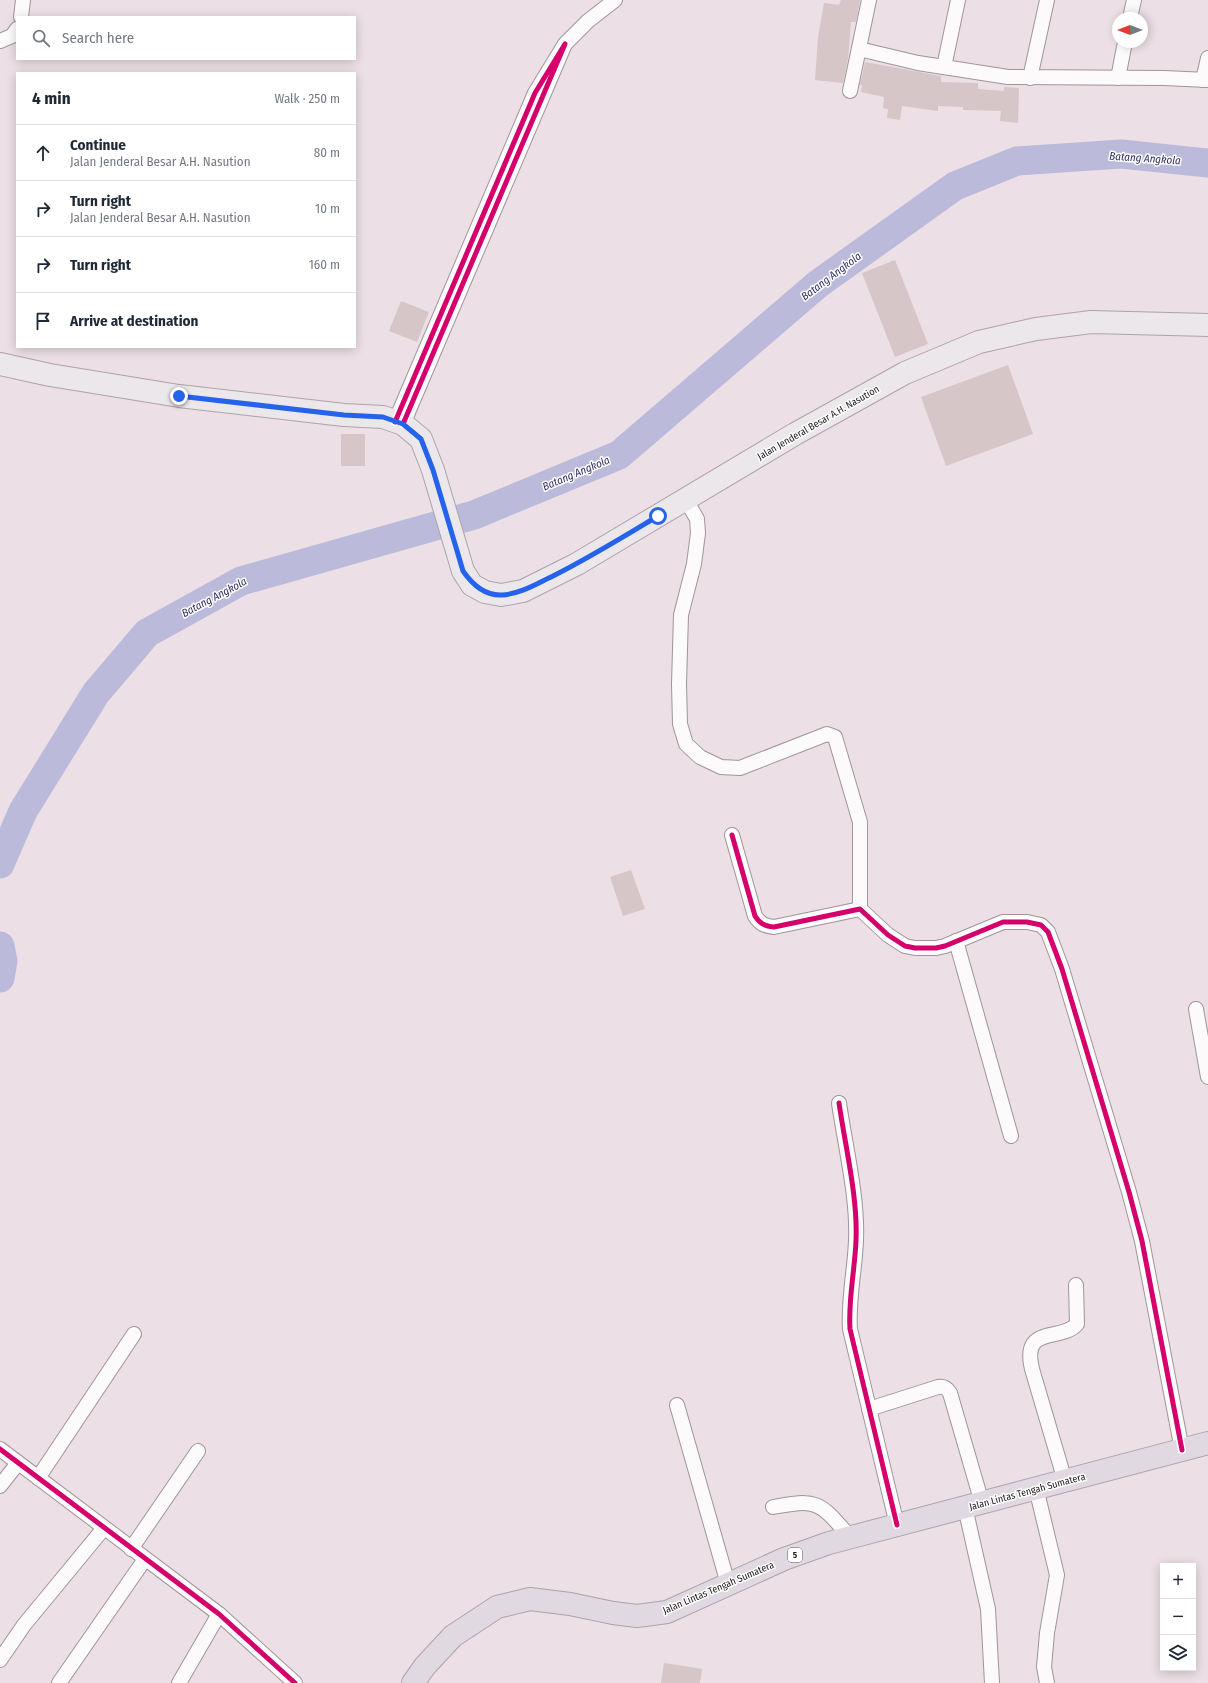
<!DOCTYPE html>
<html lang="en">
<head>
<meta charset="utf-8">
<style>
	:root { --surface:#fff; --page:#f6f6f7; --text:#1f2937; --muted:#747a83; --line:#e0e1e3 }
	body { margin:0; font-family:"Fira Sans Condensed",sans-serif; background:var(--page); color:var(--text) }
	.controls { position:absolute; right:12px; bottom:12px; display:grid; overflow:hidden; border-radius:0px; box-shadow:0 2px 10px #0003 }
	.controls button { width:36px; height:36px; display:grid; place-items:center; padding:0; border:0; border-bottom:1px solid var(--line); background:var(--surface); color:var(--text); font:20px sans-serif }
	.compass { position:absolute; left:1112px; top:12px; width:36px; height:36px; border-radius:50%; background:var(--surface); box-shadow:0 2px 10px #0003; rotate:270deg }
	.stop { position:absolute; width:12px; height:12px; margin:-9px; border:3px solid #2563eb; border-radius:50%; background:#fff }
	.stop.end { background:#2563eb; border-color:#fff; box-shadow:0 1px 4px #0008 }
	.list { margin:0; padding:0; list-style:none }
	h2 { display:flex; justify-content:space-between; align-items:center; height:52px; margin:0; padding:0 16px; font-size:17px }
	h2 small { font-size:13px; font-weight:400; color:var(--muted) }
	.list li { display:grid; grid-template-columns:26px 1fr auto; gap:12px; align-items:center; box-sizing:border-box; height:56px; padding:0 16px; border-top:1px solid var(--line) }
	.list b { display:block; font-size:15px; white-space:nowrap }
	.list p { margin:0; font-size:13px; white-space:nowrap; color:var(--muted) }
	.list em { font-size:13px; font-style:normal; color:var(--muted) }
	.icon { flex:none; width:22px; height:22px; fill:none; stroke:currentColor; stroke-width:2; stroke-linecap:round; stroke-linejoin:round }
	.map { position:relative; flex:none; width:1208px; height:1683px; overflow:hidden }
	.search { position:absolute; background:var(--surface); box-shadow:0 2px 10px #0003; left:16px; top:16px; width:340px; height:44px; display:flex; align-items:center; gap:10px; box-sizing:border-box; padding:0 14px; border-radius:0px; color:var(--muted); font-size:15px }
	.panel { position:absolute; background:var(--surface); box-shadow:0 2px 10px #0003; left:16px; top:72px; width:340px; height:276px; border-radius:0px }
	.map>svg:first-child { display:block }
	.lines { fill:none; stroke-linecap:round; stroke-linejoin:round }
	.river { stroke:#bcbadb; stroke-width:29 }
	.building { fill:#d6c6c8 }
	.street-casing { stroke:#9f959a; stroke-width:16 }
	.primary-casing { stroke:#ada2ac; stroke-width:24 }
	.highway-casing { stroke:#ada2ac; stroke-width:24 }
	.street { stroke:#fcfafb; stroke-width:14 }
	.primary { stroke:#ebe7eb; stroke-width:22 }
	.highway { stroke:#e0d9e2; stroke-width:22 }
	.cycleway-casing { stroke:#fff; stroke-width:8 }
	.cycleway { stroke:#d6006c; stroke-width:5 }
	.route { stroke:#2563eb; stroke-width:5 }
	.labels { text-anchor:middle; stroke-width:3; stroke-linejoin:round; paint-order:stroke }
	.shield { fill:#fff; stroke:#635d60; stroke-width:1 }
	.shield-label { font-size:9px; font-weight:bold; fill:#20181c }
	.street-label { font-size:10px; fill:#20181c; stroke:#fff }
	.water-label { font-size:11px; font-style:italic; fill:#2f2d64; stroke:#fff }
</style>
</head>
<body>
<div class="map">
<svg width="1208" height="1683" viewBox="0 0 1208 1683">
	<rect width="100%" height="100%" fill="#ecdfe5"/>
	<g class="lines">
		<!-- river -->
		<g class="river">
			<polyline points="0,864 23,811 96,693 147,633 241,581 474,515 619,455 818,284 955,186 1017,161 1121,154 1208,163"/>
			<polyline points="0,946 3,961 0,978"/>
		</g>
	</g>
	<!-- building -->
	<g class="building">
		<polygon points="841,0 860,0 856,22 851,22 848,58 843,83 815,80 818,37 824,3 839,5"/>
		<polygon points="865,62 941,76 941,82 978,83 978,89 1004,91 1004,87 1019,88 1018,123 1000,121 1001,111 963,110 963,107 938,106 938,111 902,106 900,120 887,118 888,109 883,108 884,97 861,92 862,85 860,85"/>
		<polygon points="895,260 928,344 895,357 862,273"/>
		<polygon points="401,301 429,312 417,342 389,331"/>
		<polygon points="1008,365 1033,434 946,466 921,397"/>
		<rect x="341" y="434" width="24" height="32"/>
		<polygon points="631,870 645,909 623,916 610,877"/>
		<polygon points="664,1663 702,1669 700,1683 661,1683"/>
	</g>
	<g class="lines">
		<defs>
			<g id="street">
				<polyline points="21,17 23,0"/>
				<polyline points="1130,18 1134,0"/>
				<polyline points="0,41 12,36 17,29"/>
				<polyline points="565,44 588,21 615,0"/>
				<polyline points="859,49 918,63 1008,77 1164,78 1208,80"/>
				<polyline points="944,67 958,0"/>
				<polyline points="1030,78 1047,0"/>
				<polyline points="1118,78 1125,42"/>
				<polyline points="1203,80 1208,58"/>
				<polyline points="850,91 869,0"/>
				<polyline points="395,422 535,93 565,44 403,424"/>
				<polyline points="686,500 697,519 698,533 694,564 681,615 679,684 680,724 686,744 700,757 721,767 740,768 827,734 835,737 860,822 860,909"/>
				<path d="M732,835L755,916C760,924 765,926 774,927L860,909L888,935L905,946L915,948H936L945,946L1003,922H1027L1041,925L1048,932L1062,969L1129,1192L1142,1241L1182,1450"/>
				<polyline points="956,941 1011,1136"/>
				<polyline points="1196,1009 1208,1077"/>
				<path d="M839,1103C845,1145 858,1198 856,1240C855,1270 848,1299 850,1329L897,1525"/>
				<polyline points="677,1405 728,1584"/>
				<path d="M869,1409L938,1387C944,1386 947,1388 950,1393L982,1503"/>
				<polyline points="0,1449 219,1614 295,1683"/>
				<polyline points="38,1478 134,1334"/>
				<path d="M1065,1481L1032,1369C1021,1324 1062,1342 1077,1324L1076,1285"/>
				<polyline points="0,1486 18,1463"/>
				<polyline points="1036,1488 1057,1575 1047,1633 1044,1667 1047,1683"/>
				<path d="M773,1507C819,1498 820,1503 850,1537"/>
				<polyline points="965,1507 988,1609 992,1683"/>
				<polyline points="131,1549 198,1451"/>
				<polyline points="0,1660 24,1625 104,1528"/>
				<polyline points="59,1683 145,1559"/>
				<polyline points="179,1683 219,1614"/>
			</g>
			<polyline id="primary" points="0,364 50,375 179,396 344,415 383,417 403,424 421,439 433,470 463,571 472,585 485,592 501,595 523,591 577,564 795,434 905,373 979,342 1036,329 1091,322 1208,325"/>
			<polyline id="highway" points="413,1683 425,1666 453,1636 497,1607 530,1599 570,1604 613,1613 637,1616 667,1612 784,1559 829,1543 1208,1443"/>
		</defs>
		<!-- street casing -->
		<use href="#street" class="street-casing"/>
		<!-- primary casing -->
		<use href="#primary" class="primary-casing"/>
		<!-- highway casing -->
		<use href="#highway" class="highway-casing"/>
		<!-- street -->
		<use href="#street" class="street"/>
		<!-- primary -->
		<use href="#primary" class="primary"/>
		<!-- highway -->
		<use href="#highway" class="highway"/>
		<defs>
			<g id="cycleway">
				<polyline points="395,422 535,93 565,44 403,424"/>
				<path d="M732,835L755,916C760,924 765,926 774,927L860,909L888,935L905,946L915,948H936L945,946L1003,922H1027L1041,925L1048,932L1062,969L1129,1192L1142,1241L1182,1450"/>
				<path d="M839,1103C845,1145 858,1198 856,1240C855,1270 848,1299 850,1329L897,1525"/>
				<polyline points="0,1449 219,1614 295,1683"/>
			</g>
		</defs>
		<!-- cycleway casing -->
		<use href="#cycleway" class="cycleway-casing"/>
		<!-- cycleway -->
		<use href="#cycleway" class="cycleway"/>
	</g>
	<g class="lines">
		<!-- route -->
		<path class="route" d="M179,396L344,415L383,417L403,424L421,439L433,470L463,571C472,584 484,596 502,595C520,594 536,584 553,576C589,558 623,537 658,516"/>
	</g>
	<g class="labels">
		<!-- shield labels -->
		<rect class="shield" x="788" y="1548" width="14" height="14" rx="3"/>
		<g class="shield-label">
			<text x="795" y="1558">5</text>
		</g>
		<!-- street labels -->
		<g class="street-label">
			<text transform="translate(818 422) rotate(-30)" y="4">Jalan Jenderal Besar A.H. Nasution</text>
			<text transform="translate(1027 1491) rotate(-15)" y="4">Jalan Lintas Tengah Sumatera</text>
			<text transform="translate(718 1587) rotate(-23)" y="4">Jalan Lintas Tengah Sumatera</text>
		</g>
		<!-- water labels -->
		<g class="water-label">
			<text transform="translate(1145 158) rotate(4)" y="4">Batang Angkola</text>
			<text transform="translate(831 276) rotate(-37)" y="4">Batang Angkola</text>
			<text transform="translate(576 473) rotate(-23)" y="4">Batang Angkola</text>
			<text transform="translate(214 597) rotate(-28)" y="4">Batang Angkola</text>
		</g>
	</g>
</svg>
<div class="controls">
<button>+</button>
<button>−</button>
<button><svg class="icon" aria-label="layers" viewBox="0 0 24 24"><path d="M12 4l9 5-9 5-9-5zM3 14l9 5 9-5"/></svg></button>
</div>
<svg class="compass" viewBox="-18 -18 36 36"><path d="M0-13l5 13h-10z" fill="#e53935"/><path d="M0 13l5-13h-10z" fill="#747a83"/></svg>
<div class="stop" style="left:658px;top:516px"></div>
<div class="stop end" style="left:179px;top:396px"></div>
<div class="search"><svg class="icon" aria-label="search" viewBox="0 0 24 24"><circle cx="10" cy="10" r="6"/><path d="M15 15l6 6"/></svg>Search here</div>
<section class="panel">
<h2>4 min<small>Walk · 250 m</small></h2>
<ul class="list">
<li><svg class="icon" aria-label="ahead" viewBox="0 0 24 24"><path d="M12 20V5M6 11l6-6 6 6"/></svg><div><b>Continue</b><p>Jalan Jenderal Besar A.H. Nasution</p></div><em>80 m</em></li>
<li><svg class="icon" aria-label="right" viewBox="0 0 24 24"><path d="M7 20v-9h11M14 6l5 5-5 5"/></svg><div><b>Turn right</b><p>Jalan Jenderal Besar A.H. Nasution</p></div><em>10 m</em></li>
<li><svg class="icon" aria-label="right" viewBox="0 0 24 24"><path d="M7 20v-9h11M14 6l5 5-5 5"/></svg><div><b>Turn right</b></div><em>160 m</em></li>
<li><svg class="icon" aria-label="arrive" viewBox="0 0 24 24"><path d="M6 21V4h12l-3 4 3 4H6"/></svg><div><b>Arrive at destination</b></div></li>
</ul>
</section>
</div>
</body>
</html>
